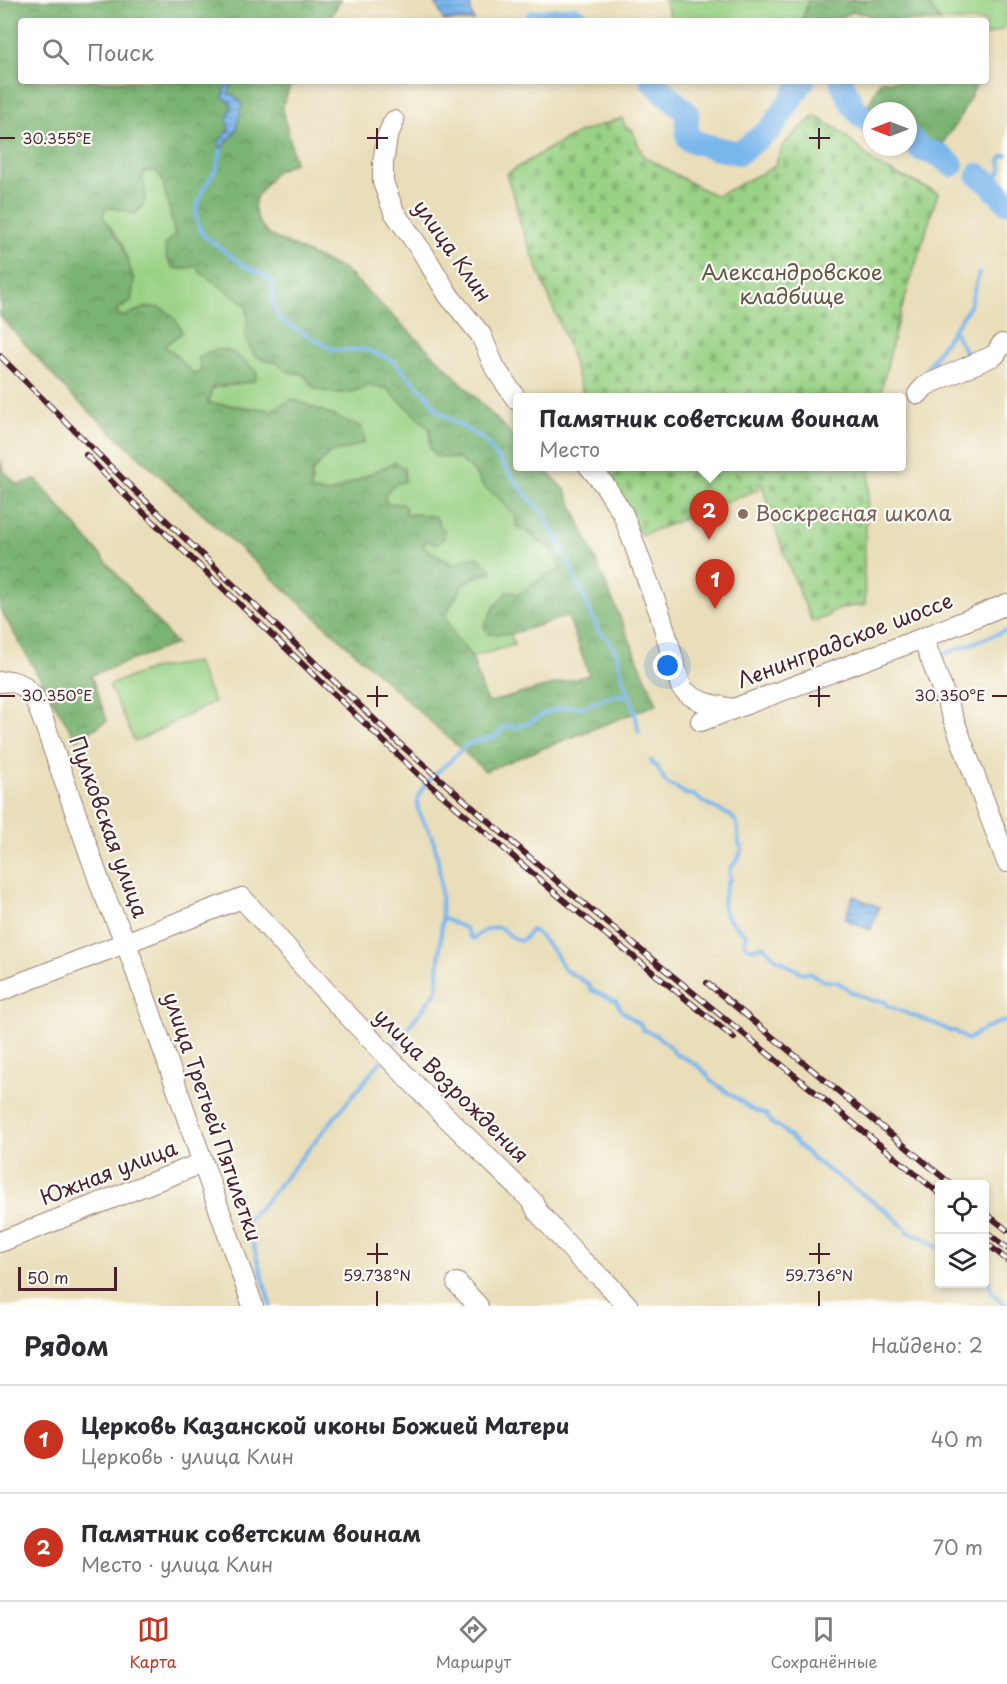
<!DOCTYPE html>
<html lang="ru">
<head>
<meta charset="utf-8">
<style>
	:root { --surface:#fff; --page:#f7f7f7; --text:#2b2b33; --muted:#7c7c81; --line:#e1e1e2; --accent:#c8321e }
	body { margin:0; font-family:"Playpen Sans",sans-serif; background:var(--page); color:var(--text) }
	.controls { position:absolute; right:18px; bottom:18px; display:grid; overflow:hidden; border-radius:6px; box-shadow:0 3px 9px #0003 }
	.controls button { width:54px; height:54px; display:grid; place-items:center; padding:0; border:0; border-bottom:2px solid var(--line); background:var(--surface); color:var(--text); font:30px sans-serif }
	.compass { position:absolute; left:863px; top:102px; width:54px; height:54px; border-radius:50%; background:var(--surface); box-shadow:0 3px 9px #0003; rotate:270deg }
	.scale { position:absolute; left:18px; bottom:15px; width:99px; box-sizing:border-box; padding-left:6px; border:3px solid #4a1f2b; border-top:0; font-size:16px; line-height:21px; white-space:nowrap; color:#4a1f2b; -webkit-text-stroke:4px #fdfcf7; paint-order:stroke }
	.you { position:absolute; left:668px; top:666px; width:21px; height:21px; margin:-15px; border:4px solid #fff; border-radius:50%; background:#1a73e8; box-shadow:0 0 0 9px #1a73e833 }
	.badge { display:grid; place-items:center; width:39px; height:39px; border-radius:50%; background:var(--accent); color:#fff; font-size:20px; font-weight:700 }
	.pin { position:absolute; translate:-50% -50px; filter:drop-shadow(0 2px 3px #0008) }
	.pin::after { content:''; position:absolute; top:32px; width:21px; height:18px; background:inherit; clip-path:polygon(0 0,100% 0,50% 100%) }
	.popup { position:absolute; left:513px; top:393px; width:393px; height:78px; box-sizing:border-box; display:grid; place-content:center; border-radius:6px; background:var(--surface); filter:drop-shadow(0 2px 4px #0005); font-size:20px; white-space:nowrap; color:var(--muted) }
	.popup b { font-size:22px; color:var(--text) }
	.popup::after { content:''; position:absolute; left:50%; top:100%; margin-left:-12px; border:12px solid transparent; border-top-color:var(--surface) }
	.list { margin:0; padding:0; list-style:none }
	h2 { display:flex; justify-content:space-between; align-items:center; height:78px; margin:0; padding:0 24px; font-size:26px }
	h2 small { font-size:20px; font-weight:400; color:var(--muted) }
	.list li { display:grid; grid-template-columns:39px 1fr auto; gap:18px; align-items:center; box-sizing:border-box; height:108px; padding:0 24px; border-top:2px solid var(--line) }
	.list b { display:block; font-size:22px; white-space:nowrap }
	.list p { margin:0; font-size:20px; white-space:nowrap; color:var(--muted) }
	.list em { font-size:20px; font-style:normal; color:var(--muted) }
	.icon { flex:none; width:33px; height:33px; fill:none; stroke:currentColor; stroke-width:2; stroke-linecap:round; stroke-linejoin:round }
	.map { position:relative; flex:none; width:1007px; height:1306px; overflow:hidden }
	.search { position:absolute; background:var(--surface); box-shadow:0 3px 9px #0003; left:18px; right:18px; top:18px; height:66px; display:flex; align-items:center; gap:15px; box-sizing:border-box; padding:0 21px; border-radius:6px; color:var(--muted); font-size:22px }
	.sheet { height:294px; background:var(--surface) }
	nav { display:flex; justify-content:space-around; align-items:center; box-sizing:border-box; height:84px; border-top:2px solid var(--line); background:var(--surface); font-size:16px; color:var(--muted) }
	nav a { display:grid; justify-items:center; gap:3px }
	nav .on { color:var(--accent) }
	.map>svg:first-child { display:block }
	.green { fill:#99d285; stroke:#727858; stroke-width:1.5 }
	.forest { fill:url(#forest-crowns); stroke:#626a4e; stroke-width:1.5; fill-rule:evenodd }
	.cemetery { fill:url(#cemetery-stones); stroke:#727858; stroke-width:1.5 }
	.water { fill:url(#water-rules); stroke:#626a8c; stroke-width:1.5 }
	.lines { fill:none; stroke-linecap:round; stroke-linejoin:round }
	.stream { stroke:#79b6ec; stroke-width:4 }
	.river { stroke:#79b6ec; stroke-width:24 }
	.minor-casing { stroke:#9a7e72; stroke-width:22 }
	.minor { stroke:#fff; stroke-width:20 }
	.rail-casing { stroke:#4a1f2b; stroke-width:6 }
	.rail { stroke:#fdfcf7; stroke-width:4; stroke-dasharray:11; stroke-linecap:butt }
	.ticks { fill:none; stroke:#4a1f2b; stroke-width:2 }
	.education-dot { fill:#8d6e63; stroke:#fdfcf7; stroke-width:2 }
	.labels { text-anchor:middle; stroke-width:4.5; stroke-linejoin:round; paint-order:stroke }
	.street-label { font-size:21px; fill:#4a1f2b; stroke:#fdfcf7 }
	.park-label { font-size:21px; fill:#625546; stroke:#fdfcf7 }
	.education-label { font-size:21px; fill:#785e54; stroke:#fdfcf7; text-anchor:start }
	.ticks-label { font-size:15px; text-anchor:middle; fill:#4a1f2b; stroke:#fdfcf7; stroke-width:4.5; stroke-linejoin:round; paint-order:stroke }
</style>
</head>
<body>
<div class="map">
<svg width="1007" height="1306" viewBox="0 0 1007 1306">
	<defs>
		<pattern id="forest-crowns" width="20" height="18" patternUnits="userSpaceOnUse" patternTransform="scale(1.5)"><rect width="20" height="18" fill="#7ab472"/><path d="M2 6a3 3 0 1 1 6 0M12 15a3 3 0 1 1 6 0" fill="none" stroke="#66925e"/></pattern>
		<pattern id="cemetery-stones" width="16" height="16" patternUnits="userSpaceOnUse" patternTransform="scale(1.5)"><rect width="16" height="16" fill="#99d285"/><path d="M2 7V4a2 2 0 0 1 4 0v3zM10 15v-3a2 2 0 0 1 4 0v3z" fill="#85b473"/></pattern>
		<pattern id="water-rules" width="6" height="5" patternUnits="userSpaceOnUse" patternTransform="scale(1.5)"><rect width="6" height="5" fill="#79b6ec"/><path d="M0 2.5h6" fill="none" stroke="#6593bf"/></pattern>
	</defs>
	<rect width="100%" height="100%" fill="#fdfcf7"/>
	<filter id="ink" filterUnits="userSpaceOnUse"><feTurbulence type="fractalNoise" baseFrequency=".0167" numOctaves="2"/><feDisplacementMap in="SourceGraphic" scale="12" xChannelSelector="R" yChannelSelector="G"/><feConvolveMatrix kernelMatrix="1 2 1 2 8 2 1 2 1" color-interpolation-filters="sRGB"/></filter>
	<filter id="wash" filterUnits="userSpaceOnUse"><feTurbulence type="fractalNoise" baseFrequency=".008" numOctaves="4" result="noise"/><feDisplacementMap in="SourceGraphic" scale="24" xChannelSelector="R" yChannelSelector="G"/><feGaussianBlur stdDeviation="1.35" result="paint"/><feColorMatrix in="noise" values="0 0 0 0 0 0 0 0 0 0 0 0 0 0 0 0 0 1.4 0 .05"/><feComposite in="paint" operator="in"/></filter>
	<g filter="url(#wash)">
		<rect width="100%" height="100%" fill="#e9deb9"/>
		<!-- green -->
		<g class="green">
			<polygon points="664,0 809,0 802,21 672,21"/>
			<polygon points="926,0 1007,0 1007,19 1004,29 986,36 986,21 940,21"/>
			<path d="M146,171H156L162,178L175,235L165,246L183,269L196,266L201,273L246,304L248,319L245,337L265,361L276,362L288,372L303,374L315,389L334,393L351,392L369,386L386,388L430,429V447L435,455L459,459L472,469L484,487L499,497L508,509L515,514L517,527L527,531L538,541L553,550L561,570C526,580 509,606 488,634H511L514,645L472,657L455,637L445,616L463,584L479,575L491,573L492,569L462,561L454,565L423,547L426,540L420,514L404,515L395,503L389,504L385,500V493L389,487L395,462L330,493L311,491L312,472L330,453L348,449L272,410L208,403L212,388L253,381L201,372L193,374L173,352L164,346L147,307L123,317L114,310L126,258L122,243L104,219L103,215L105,209L116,208L135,214C149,203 146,191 142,176Z"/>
			<polygon points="196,662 214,702 135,742 109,685 151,669"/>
		</g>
		<!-- forest -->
		<g class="forest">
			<path d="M0,0H341L328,21H21V81H292L282,107L295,162L275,172L256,197L254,207L258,221L269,235L346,271L446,367L517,440V466L542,467L566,491L657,704L485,771L69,393L0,316ZM146,171H156L162,178L175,234L165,246L167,259L174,268L183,269L196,266L201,273L246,304L248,319L245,336L254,355L265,361L276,362L288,372L303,374L315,389L334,393L351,392L369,386L386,388L430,429V447L435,456L459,459L472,469L484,487L498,497L508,509L515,514L517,527L527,531L538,541L553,550L561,570L548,574L519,594L508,591L495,606L484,626L488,634H511L568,616L589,675L487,703L472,657L455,637L445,616L463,584L479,575L491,573L492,569L484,564L479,557H470L454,565L423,547L426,540L437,545L444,538C445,532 445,529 440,526L436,517L420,514L405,515L406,509L402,504H389L385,500C386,487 394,485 405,481L404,468L395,462L330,493L311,491L312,472L330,453L348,449L365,442L362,427L293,399L272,410L208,403L212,388L254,381L256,378L257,373C239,354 224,341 199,357L201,372L193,374L173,352L164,346L182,333C177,317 164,304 146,308C138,309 130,314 123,317L115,311L131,302L134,280L122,243L104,219L103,215L105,209C111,208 117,207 123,210C128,211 130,214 135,214C149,203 146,191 142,175Z"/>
			<polygon points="809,0 926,0 940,21 870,21 867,14 852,12 834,21 802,21"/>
			<polygon points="880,81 978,81 956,125 947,136 941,149 927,147 908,132 908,111 872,111 872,118 866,115 857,105 869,104"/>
			<polygon points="0,460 4,471 17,485 36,479 176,644 91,675 107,721 76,740 0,609"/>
		</g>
		<!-- cemetery -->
		<g class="cemetery">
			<polygon points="814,116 839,130 877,165 938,193 896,327 880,397 584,397 566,340 521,226 515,200 506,174 550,148 578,133 622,118 626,128 632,129 643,156 696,186 717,196 774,167 784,143"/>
			<path d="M601,467H870L864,561L865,605L847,607L829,613V616L812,622C792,576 774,531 762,483L758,484L760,489L642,535L633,526Z"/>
		</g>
		<!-- water -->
		<g class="water">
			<polygon points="434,0 470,0 471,11 474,21 444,21"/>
			<polygon points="229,81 236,81 232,83 229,93 231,95 234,95 242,104 236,131 224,145 221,152 219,141 229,129 227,117 232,106 229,101 223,98 225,87"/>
			<polygon points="853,896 879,907 870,930 845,919"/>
		</g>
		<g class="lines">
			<!-- stream -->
			<g class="stream">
				<polyline points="221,150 217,167 203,190 197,206 196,215 198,225 204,236 245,266 269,278 273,284 273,305 279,318 289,325 334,350 367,350 392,360 427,395 438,411 483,439 524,492 543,512 565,554"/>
				<path d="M990,184C997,177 1004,172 1000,161L1003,156L1007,155"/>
				<polyline points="953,329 967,355"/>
				<polyline points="935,374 934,367 935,357"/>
				<polyline points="924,377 930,363 970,306 979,273"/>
				<polyline points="568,561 599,632 606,637 617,652 622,675 634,709 639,732"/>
				<polyline points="942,655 1007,630"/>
				<path d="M628,694L604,698L585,707H564L545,713L531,722L517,727L509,726L503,728C494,743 481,737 467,745C461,749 455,756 450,761C439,771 421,784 418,799C415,813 427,824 432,837C441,863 441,892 442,919C448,919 450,922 455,924C463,927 467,927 469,936L474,939C480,932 493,924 502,929C509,933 511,939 520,941L526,937L531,930L537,933L555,953L565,970L589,984L591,990L616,1001L622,1011L641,1025L643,1030C654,1032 670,1044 675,1054C687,1058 705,1068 710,1080L753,1110L766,1114L773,1125L778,1126L783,1130L814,1160L888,1212L910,1233L924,1238L940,1249"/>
				<path d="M651,760L652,763C662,768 660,777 667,783C673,788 680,788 685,794L694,795L701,801L731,816L737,823L739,844L742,847C742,848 739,857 739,857C733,869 726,865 731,880L727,883C727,890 723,895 723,902C724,922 735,923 747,936L744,941L746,946L753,949L759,946L765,947L776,959L782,960L785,964L803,973H810L824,981L837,982L847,988L850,992C857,994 863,997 870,1000C875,1002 880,1000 886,1002V1005C908,1015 929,1019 950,1031H955L967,1040C979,1032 992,1023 1007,1021"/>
				<polyline points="395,1044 437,991 442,919"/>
				<polyline points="984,1279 988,1279 992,1293 1006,1306"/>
				<polyline points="271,1306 246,1220 261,1207 381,1061"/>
			</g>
			<!-- river -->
			<g class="river">
				<polyline points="536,21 575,18 579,21"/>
				<polyline points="652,81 687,113 687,134 689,140 715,148 739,153 772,128 803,81"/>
				<path d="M841,81C848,95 855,117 872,122"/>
				<polyline points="908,136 922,150 939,155 952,165"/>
				<polyline points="978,175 990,184 1007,202"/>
			</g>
		</g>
	</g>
	<g filter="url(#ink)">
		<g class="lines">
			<defs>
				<g id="minor">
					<polyline points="394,121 387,137 383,163 383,182 394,212 423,253 449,296 481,335 495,368 517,400"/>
					<polyline points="918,394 925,386 931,383 995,355 1002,344"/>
					<path d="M589,466L606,487L623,514L660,614L681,687C693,702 714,705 731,709"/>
					<polyline points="923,638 1007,862"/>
					<polyline points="0,682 11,681 22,685 34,697 45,725 103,892 126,943 253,1306"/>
					<polyline points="701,721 923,638 1007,604"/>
					<polyline points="0,991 242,898 337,1004 437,1108 533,1202 537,1211 582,1261 604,1280 628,1306"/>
					<polyline points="0,1242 202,1163"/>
					<polyline points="457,1283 478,1306"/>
				</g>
			</defs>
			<!-- minor casing -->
			<use href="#minor" class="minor-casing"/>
			<!-- minor -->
			<use href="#minor" class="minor"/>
			<defs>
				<g id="rail">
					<polyline points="0,356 129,485 400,744 566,889 940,1194"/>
					<polyline points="86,455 122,492 418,774 561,898 734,1038"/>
					<polyline points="707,983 951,1184"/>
					<polyline points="984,1212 1007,1230"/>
					<polyline points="984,1230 1007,1248"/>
					<polyline points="984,1241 1007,1260"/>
				</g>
			</defs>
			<!-- rail casing -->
			<use href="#rail" class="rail-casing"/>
			<!-- rail -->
			<use href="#rail" class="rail"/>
		</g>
	</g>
	<!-- ticks -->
	<path class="ticks" d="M377,128V149M819,128V149M0,138H15M367,138H388M809,138H830M377,686V707M819,686V707M0,696H15M367,696H388M809,696H830M992,696H1007M377,1243V1264M819,1243V1264M367,1254H388M809,1254H830M377,1291V1306M819,1291V1306"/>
	<!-- markers -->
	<circle class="education-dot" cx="743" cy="514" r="6"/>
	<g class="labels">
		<!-- street labels -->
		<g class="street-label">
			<text transform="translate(452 251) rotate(55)" y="7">улица Клин</text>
			<text transform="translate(845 641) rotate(-21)" y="7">Ленинградское шоссе</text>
			<text transform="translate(108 827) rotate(70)" y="7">Пулковская улица</text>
			<text transform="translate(451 1086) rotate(45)" y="7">улица Возрождения</text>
			<text transform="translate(212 1117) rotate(71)" y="7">улица Третьей Пятилетки</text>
			<text transform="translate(109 1173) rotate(-21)" y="7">Южная улица</text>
		</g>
		<!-- park labels -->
		<g class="park-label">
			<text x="792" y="280">Александровское<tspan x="792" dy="24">кладбище</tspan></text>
		</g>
		<!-- education labels -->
		<g class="education-label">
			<text x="755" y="521">Воскресная школа</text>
		</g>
	</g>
	<g class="ticks-label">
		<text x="57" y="144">30.355°E</text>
		<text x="950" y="701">30.350°E</text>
		<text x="57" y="701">30.350°E</text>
		<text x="377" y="1281">59.738°N</text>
		<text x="819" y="1281">59.736°N</text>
	</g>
</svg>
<div class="controls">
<button><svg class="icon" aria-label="locate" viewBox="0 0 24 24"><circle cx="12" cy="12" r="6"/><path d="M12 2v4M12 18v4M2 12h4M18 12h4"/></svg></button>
<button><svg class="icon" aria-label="layers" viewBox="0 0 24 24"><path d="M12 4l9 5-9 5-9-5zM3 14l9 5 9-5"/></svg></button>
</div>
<svg class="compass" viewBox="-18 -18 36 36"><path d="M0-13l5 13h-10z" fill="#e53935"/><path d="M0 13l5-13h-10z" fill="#7c7c81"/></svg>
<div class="scale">50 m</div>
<div class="you"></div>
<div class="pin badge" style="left:715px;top:609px">1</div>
<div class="pin badge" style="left:709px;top:540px">2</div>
<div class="popup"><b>Памятник советским воинам</b>Место</div>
<div class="search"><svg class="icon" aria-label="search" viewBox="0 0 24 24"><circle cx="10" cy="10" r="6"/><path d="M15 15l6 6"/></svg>Поиск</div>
</div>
<section class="sheet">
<h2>Рядом<small>Найдено: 2</small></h2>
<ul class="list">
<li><span class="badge">1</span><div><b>Церковь Казанской иконы Божией Матери</b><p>Церковь · улица Клин</p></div><em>40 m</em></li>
<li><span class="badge">2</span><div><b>Памятник советским воинам</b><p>Место · улица Клин</p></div><em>70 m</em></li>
</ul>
</section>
<nav>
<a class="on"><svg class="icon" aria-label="map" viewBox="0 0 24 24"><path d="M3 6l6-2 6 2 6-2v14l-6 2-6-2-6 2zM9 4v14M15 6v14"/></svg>Карта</a>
<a><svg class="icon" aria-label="directions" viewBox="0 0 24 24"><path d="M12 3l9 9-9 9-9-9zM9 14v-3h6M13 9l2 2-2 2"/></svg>Маршрут</a>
<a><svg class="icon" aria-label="saved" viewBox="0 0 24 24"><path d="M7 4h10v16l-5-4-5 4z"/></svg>Сохранённые</a>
</nav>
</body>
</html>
